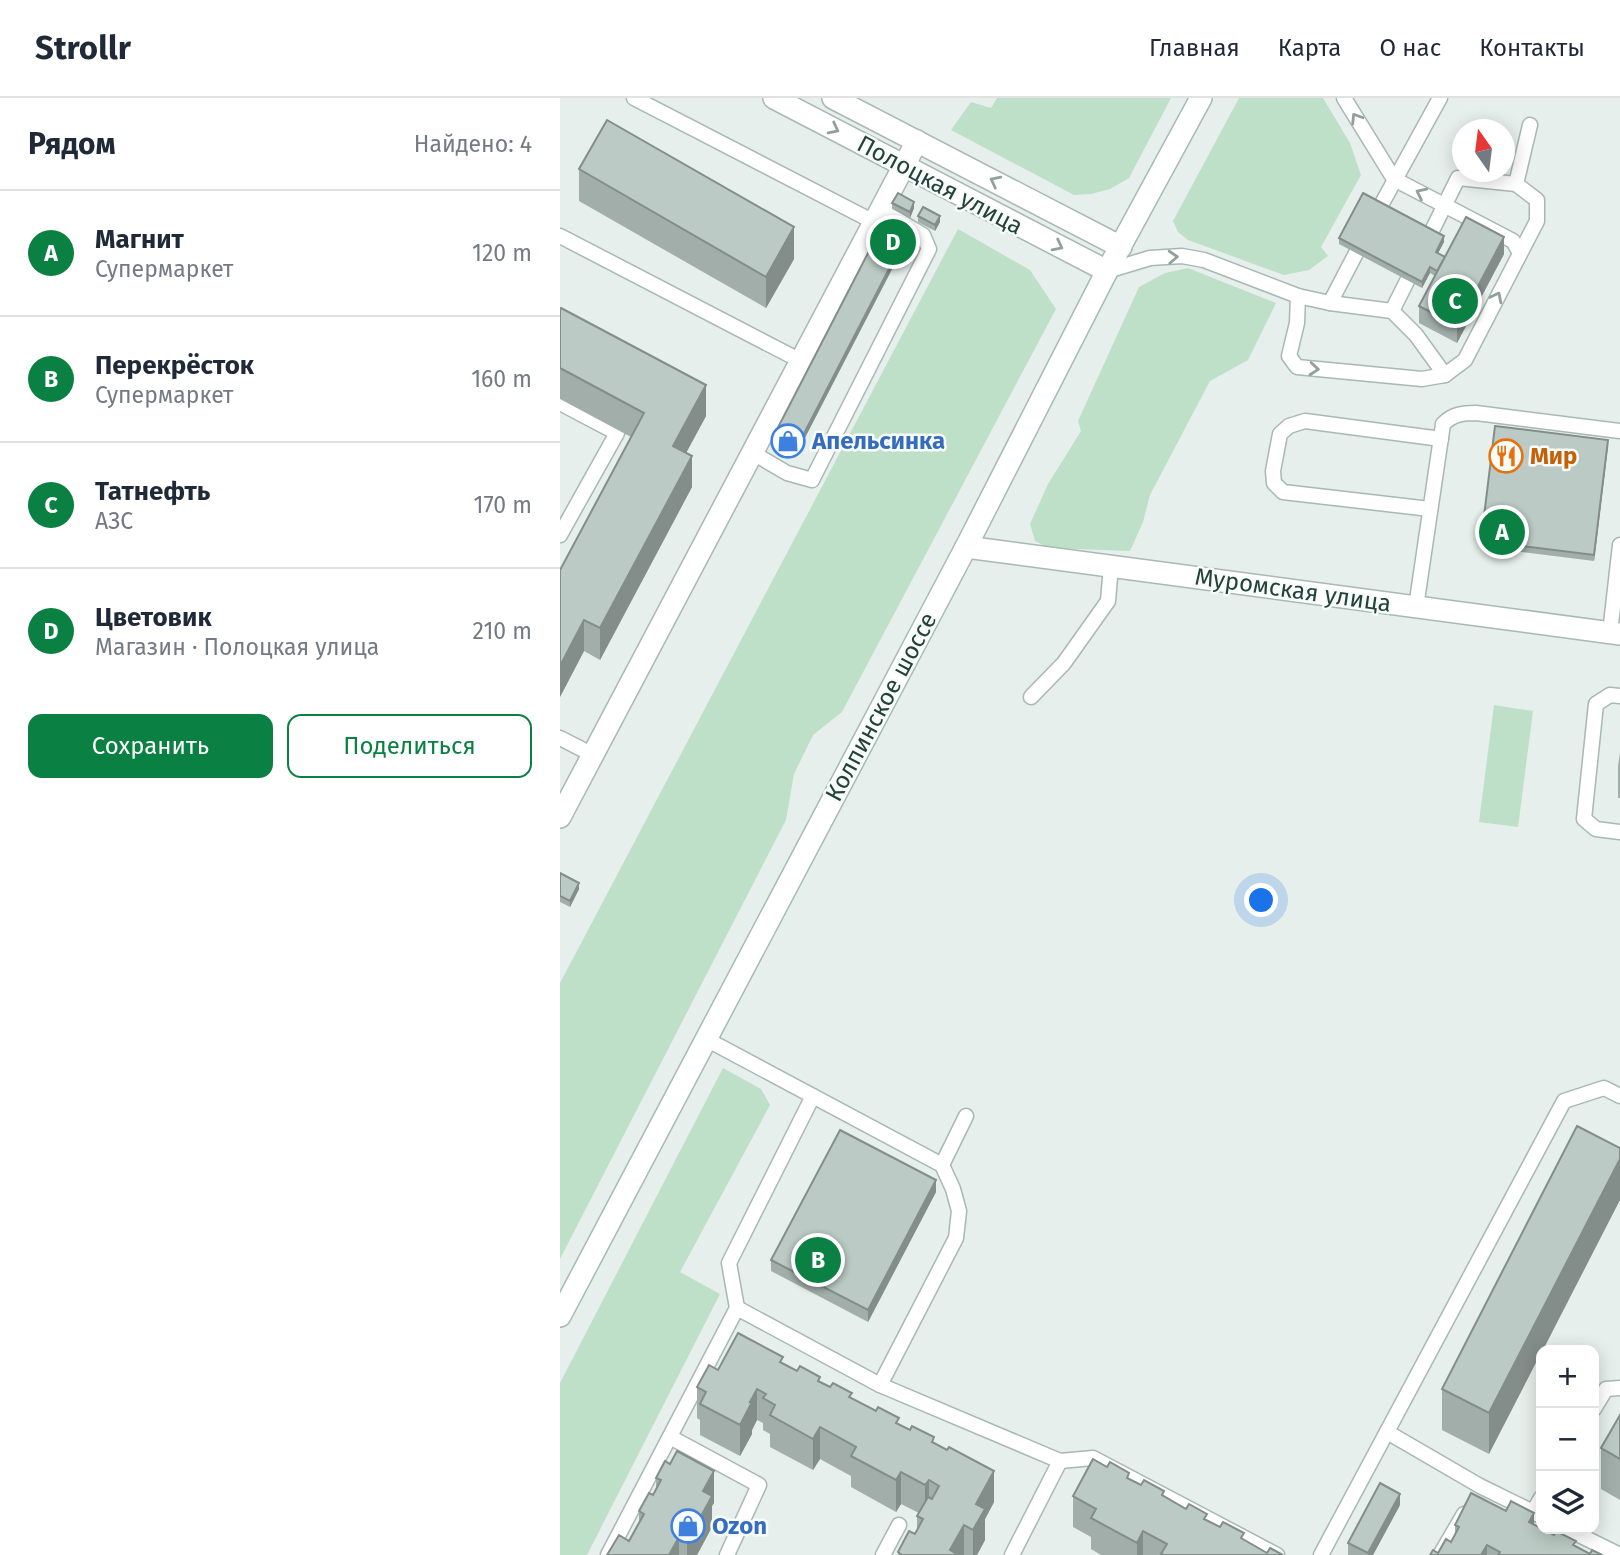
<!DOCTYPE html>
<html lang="ru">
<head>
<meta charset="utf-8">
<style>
	:root { --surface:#fff; --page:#f2f2f3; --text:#1f2937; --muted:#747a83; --line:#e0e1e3; --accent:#0b8043 }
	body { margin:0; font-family:"Fira Sans",sans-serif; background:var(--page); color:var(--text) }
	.controls { position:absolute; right:21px; bottom:21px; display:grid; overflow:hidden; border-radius:14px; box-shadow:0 4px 18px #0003 }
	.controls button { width:63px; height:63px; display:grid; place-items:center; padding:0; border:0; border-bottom:2px solid var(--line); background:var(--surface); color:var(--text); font:35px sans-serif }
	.compass { position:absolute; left:892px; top:21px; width:63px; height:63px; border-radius:50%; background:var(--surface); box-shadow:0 4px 18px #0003; rotate:346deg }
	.you { position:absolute; left:702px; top:803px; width:24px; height:24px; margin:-18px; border:5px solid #fff; border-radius:50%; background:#1a73e8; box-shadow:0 0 0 10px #1a73e833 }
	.badge { display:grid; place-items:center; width:46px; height:46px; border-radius:50%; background:var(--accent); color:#fff; font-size:23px; font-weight:700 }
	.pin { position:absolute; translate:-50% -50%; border:4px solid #fff; box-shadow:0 2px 7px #0006 }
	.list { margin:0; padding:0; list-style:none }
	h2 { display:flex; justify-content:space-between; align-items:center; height:91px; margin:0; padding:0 28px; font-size:30px }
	h2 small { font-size:23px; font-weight:400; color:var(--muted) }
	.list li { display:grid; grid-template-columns:46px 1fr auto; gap:21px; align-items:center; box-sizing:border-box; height:126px; padding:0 28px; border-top:2px solid var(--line) }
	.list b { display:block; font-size:26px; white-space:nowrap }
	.list p { margin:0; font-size:23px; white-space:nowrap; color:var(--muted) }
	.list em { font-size:23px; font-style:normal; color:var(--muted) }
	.actions { display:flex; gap:14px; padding:21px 28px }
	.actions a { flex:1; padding:16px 0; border:2px solid var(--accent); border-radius:14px; text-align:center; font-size:24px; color:var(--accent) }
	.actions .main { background:var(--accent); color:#fff }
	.icon { flex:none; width:38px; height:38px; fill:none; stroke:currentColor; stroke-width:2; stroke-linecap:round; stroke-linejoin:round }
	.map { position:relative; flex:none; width:1060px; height:1457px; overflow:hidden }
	header { display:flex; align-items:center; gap:42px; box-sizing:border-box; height:98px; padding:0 35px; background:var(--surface); border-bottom:2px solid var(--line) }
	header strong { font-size:33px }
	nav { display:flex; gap:38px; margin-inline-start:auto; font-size:24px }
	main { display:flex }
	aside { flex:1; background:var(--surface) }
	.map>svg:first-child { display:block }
	.green { fill:#bfe0c8 }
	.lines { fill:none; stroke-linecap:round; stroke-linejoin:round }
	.service-casing { stroke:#a8b8b2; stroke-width:17 }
	.minor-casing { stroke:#a8b8b2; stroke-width:24 }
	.secondary-casing { stroke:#a4bbb3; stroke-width:24 }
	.service { stroke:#fff; stroke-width:14 }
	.minor { stroke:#fff; stroke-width:21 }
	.secondary { stroke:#fff; stroke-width:21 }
	.wall { fill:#a1aea9 }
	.shaded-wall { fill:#838d89 }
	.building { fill:#bbcac4; stroke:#838d89; stroke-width:2 }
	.oneway { stroke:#92a09c }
	.labels { text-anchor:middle; stroke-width:5; stroke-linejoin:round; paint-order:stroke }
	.street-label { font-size:24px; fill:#24423a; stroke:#f7fbf9 }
	.shop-label { font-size:24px; font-weight:bold; fill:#366cbe; stroke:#f7fbf9; text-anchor:start }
	.food-label { font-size:24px; font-weight:bold; fill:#c56008; stroke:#f7fbf9; text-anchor:start }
</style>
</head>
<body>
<header>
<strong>Strollr</strong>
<nav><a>Главная</a><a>Карта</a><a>О нас</a><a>Контакты</a></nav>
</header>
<main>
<aside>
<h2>Рядом<small>Найдено: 4</small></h2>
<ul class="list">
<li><span class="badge">A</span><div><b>Магнит</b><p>Супермаркет</p></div><em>120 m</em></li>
<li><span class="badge">B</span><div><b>Перекрёсток</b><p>Супермаркет</p></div><em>160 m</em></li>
<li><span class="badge">C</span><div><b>Татнефть</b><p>АЗС</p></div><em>170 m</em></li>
<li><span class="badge">D</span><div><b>Цветовик</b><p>Магазин · Полоцкая улица</p></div><em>210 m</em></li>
</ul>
<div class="actions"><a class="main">Сохранить</a><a>Поделиться</a></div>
</aside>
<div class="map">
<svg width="1060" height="1457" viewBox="0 0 1060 1457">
	<rect width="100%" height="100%" fill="#e6efeb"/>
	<!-- green -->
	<g class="green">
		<polygon points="437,0 611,0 569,80 550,91 531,96 514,97 391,32 411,4 431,10"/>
		<polygon points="679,0 763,0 790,45 801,77 761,149 768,158 749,172 724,177 628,142 618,134 613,123"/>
		<polygon points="398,131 470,172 496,211 282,614 253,637 234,676 226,722 0,1161 0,885"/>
		<polygon points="628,170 716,205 688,262 650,283 590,397 583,424 570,453 489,450 475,443 470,426 488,386 521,333 518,323 579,189 605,175"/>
		<polygon points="934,607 973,613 958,729 919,724"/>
		<polygon points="163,970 201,991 210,1007 120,1174 160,1196 27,1457 0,1457 0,1285"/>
	</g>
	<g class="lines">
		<defs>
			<g id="service">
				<polyline points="74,0 314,124"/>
				<polyline points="784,0 834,81 953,143 960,155"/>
				<polyline points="814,120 880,0"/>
				<polyline points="0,138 241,263"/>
				<polyline points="864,149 898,80 956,86 970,27"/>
				<polyline points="547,173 590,160 622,158 644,162 738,198 770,205 832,213 856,237 885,277"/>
				<polyline points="738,198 737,225 729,258 737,269 862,281 885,277 905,262 977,123 977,102 956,86"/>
				<polyline points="770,205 805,138"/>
				<polyline points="832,213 855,167"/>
				<polyline points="0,305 57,335 0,437"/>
				<polyline points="193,355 227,375 252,382 369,151 363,137 321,112"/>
				<polyline points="870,411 723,394 714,385 713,373 720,336 729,328 745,323 881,341"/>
				<path d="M856,509L883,326C893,316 903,315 916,315L1060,333"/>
				<polyline points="1050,535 1060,447"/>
				<polyline points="1060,598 1050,597 1036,606 1024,721 1036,731 1060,734"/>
				<polyline points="471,599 504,565 548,503 551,468"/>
				<polyline points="0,640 33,657"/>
				<polyline points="146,941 382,1067 393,1091 399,1113 396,1140 320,1287"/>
				<polyline points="382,1067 406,1018"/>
				<polyline points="177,1210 320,1287 500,1363 452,1457"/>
				<polyline points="1034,1311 1046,1291 1060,1290"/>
				<polyline points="827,1334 920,1388 981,1418"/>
				<polyline points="110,1339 199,1387 167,1457"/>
				<polyline points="500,1363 533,1360 717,1457"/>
				<polyline points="973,1414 981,1400"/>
				<polyline points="1007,1431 1060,1457"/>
				<polyline points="48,1457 177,1210 169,1165 253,998"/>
				<polyline points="323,1457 339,1427"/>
				<polyline points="761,1457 1004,1003 1044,990 1060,998"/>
				<polyline points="880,1457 904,1416"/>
			</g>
			<g id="minor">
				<polyline points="214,0 547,173"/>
				<polyline points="273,0 561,149"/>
				<polyline points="406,449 1060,536"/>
				<polyline points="0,719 357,43"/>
			</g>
			<polyline id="secondary" points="0,1218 406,449 547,173 641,0"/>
		</defs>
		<!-- service casing -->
		<use href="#service" class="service-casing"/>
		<!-- minor casing -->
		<use href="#minor" class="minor-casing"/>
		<!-- secondary casing -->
		<use href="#secondary" class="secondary-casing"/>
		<!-- service -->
		<use href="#service" class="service"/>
		<!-- minor -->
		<use href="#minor" class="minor"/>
		<!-- secondary -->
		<use href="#secondary" class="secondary"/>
	</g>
	<!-- wall -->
	<g class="wall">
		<polygon points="19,71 234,161 206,210 19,103"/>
		<polygon points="332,105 354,110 350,120 332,111"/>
		<polygon points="358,118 380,124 375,133 358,124"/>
		<polygon points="779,140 884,144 878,155 885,159 944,156 897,245 859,225 859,208 875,178 870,175 862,190 779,146"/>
		<polygon points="346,144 235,359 212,347 212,341"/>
		<polygon points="0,212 146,318 126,355 132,389 40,562 24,553 0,599 71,339 0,301"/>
		<polygon points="1048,348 1034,463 921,449 921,443"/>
		<polygon points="1060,655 1060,700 1058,700 1058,668"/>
		<polygon points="0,775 19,791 10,809 0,804"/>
		<polygon points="1017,1028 929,1356 882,1332 882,1291"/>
		<polygon points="376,1094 308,1224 211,1173 211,1162"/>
		<polygon points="223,1265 260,1284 374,1345 434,1404 425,1421 425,1442 417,1457 338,1457 338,1454 355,1436 357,1432 357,1418 359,1415 341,1406 336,1414 291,1389 291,1378 260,1361 253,1372 210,1349 210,1336 203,1332 203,1325 197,1322 192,1332 192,1336 180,1358 140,1337 140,1322 137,1320 137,1289 158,1272"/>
		<polygon points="1060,1317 1060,1402 1041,1391 1041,1350"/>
		<polygon points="96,1380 154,1405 152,1408 152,1429 137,1457 47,1457 69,1443 79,1424 79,1413 93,1397 96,1391"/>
		<polygon points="569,1381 604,1398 707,1455 723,1457 541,1457 531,1451 531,1439 513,1429 513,1398"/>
		<polygon points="840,1407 813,1457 788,1457 788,1445"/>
		<polygon points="895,1427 974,1427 1030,1456 1042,1457 870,1457 878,1455 891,1444 895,1437"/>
	</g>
	<!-- shaded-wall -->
	<g class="shaded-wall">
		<polygon points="354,104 354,110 350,120 350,114"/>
		<polygon points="380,118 380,124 375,133 375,127"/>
		<polygon points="234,129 234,161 206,210 206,179"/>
		<polygon points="346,138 346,144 235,359 235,353"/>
		<polygon points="884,138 884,144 876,159 876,154"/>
		<polygon points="944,139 944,156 897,245 897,228"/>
		<polygon points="870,169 870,175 862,190 862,184"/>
		<polygon points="146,287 146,318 113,379 113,348"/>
		<polygon points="1048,342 1048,348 1034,463 1034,457"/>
		<polygon points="132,358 132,389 40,562 40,530"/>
		<polygon points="24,522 24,553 0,599 0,568"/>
		<polygon points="19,785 19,791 10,809 10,803"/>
		<polygon points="1060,1061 1060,1102 983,1252 981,1252 981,1255 929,1356 929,1315"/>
		<polygon points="376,1082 376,1094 308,1224 308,1212"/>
		<polygon points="197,1291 197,1322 192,1332 192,1336 180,1358 180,1327"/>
		<polygon points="260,1329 260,1361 253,1372 253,1341"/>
		<polygon points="154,1373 154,1405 152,1408 152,1429 137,1457 127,1457 127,1444 143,1393"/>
		<polygon points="434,1373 434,1404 425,1421 425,1442 417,1457 413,1457 413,1432 416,1406"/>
		<polygon points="341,1374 341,1406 336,1414 336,1382"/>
		<polygon points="369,1382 369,1413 365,1419 365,1387"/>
		<polygon points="840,1396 840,1407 813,1457 808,1457"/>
		<polygon points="974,1415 974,1447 969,1424"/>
		<polygon points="404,1427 404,1457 390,1457 390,1452"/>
		<polygon points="583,1433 583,1457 577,1457 577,1445"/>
		<polygon points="119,1439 119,1457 109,1457"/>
		<polygon points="927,1447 927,1457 921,1457"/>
	</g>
	<!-- building -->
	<g class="building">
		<polygon points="47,22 234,129 206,179 19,71"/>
		<polygon points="338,95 354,104 350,114 332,105"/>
		<polygon points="803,95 884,138 876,154 885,159 877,173 870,169 862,184 779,140"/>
		<polygon points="363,109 380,118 375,127 358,118"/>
		<polygon points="906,119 944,139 897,228 859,208"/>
		<polygon points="323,126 346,138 235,353 212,341"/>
		<polygon points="1,210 146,287 113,348 132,358 40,530 24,522 0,568 0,472 84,315 0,270 0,212"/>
		<polygon points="935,328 1048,342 1034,457 921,443"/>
		<polygon points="0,775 19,785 10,803 0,798"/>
		<polygon points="1017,1028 1060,1050 1060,1061 929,1315 882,1291"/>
		<polygon points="280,1032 376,1082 308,1212 211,1162"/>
		<polygon points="178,1235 223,1259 220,1264 237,1273 240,1268 260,1279 258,1283 270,1289 273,1285 292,1295 289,1299 316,1313 318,1309 339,1320 336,1325 350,1332 352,1328 374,1339 372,1344 387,1352 389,1349 434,1373 416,1406 425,1411 413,1432 404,1427 390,1452 398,1457 342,1457 338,1454 349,1433 355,1436 363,1421 357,1418 368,1399 372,1401 379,1388 369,1382 365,1387 341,1374 336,1382 291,1358 296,1349 260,1329 253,1341 210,1317 215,1307 203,1300 206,1296 197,1291 190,1304 192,1304 180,1327 140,1306 146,1294 137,1289 149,1267 158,1272"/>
		<polygon points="1060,1317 1060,1361 1041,1350"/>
		<polygon points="117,1353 154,1373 143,1393 152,1398 127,1444 119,1439 109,1457 47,1457 59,1437 69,1443 84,1416 79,1413 89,1395 93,1397 101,1382 96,1380 105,1363 110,1366"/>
		<polygon points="533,1361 547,1369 550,1364 569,1375 567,1380 581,1387 584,1382 604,1393 602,1397 626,1411 629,1406 647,1416 644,1421 660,1429 663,1424 684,1435 681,1440 707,1455 710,1450 723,1457 604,1457 601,1456 607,1446 583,1433 577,1445 531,1420 536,1411 513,1398"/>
		<polygon points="820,1385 840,1396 808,1455 788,1445"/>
		<polygon points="911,1395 946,1413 951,1403 974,1415 969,1424 994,1437 996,1433 1016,1443 1013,1447 1030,1456 1032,1452 1042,1457 938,1457 940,1454 927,1447 921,1457 870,1457 873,1452 878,1455 886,1441 891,1444 899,1429 895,1427"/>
	</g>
	<!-- one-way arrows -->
	<defs><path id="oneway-chevron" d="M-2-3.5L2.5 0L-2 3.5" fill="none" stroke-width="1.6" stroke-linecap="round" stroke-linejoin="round" transform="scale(1.75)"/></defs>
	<g class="oneway">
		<use href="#oneway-chevron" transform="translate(796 20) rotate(-122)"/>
		<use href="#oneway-chevron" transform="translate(274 31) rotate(27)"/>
		<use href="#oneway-chevron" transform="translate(435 83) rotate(-153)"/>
		<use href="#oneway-chevron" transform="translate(861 95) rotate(-154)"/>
		<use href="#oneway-chevron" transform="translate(498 148) rotate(27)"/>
		<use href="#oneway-chevron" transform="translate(613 159) rotate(-3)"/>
		<use href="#oneway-chevron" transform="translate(937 199) rotate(-63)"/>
		<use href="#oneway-chevron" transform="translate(754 271) rotate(5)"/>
	</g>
	<!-- icons -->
	<defs>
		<symbol id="shop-ring" viewBox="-11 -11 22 22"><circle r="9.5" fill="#f7fbf9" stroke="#3f7fe0" stroke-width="1.5"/><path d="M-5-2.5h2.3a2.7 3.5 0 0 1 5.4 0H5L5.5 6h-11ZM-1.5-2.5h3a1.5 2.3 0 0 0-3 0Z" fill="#3f7fe0"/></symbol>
		<symbol id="restaurant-ring" viewBox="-11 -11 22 22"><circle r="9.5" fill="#f7fbf9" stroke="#e8710a" stroke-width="1.5"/><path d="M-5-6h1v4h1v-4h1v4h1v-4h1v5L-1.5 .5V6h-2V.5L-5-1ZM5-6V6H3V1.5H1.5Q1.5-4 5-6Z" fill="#e8710a"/></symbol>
	</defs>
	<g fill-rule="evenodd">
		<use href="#shop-ring" x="209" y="324" width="38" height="38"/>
		<use href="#restaurant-ring" x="927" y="339" width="38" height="38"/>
		<use href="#shop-ring" x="109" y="1409" width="38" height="38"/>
	</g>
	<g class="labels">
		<!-- street labels -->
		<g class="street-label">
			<text transform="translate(380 87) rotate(28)" y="8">Полоцкая улица</text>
			<text transform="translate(733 492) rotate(8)" y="8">Муромская улица</text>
			<text transform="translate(321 609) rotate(-62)" y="8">Колпинское шоссе</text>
		</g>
		<!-- shop labels -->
		<g class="shop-label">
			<text x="252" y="351">Апельсинка</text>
			<text x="152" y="1436">Ozon</text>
		</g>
		<!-- food labels -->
		<g class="food-label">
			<text x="970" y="366">Мир</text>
		</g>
	</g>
</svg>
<div class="controls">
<button>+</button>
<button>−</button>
<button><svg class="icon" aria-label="layers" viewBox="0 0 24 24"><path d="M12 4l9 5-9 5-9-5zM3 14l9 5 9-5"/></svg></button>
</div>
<svg class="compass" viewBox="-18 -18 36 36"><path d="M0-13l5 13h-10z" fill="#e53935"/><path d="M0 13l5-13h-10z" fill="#747a83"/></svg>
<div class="you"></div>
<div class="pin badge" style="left:942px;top:434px">A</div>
<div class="pin badge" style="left:258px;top:1162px">B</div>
<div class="pin badge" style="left:895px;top:203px">C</div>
<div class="pin badge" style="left:333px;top:144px">D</div>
</div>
</main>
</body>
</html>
